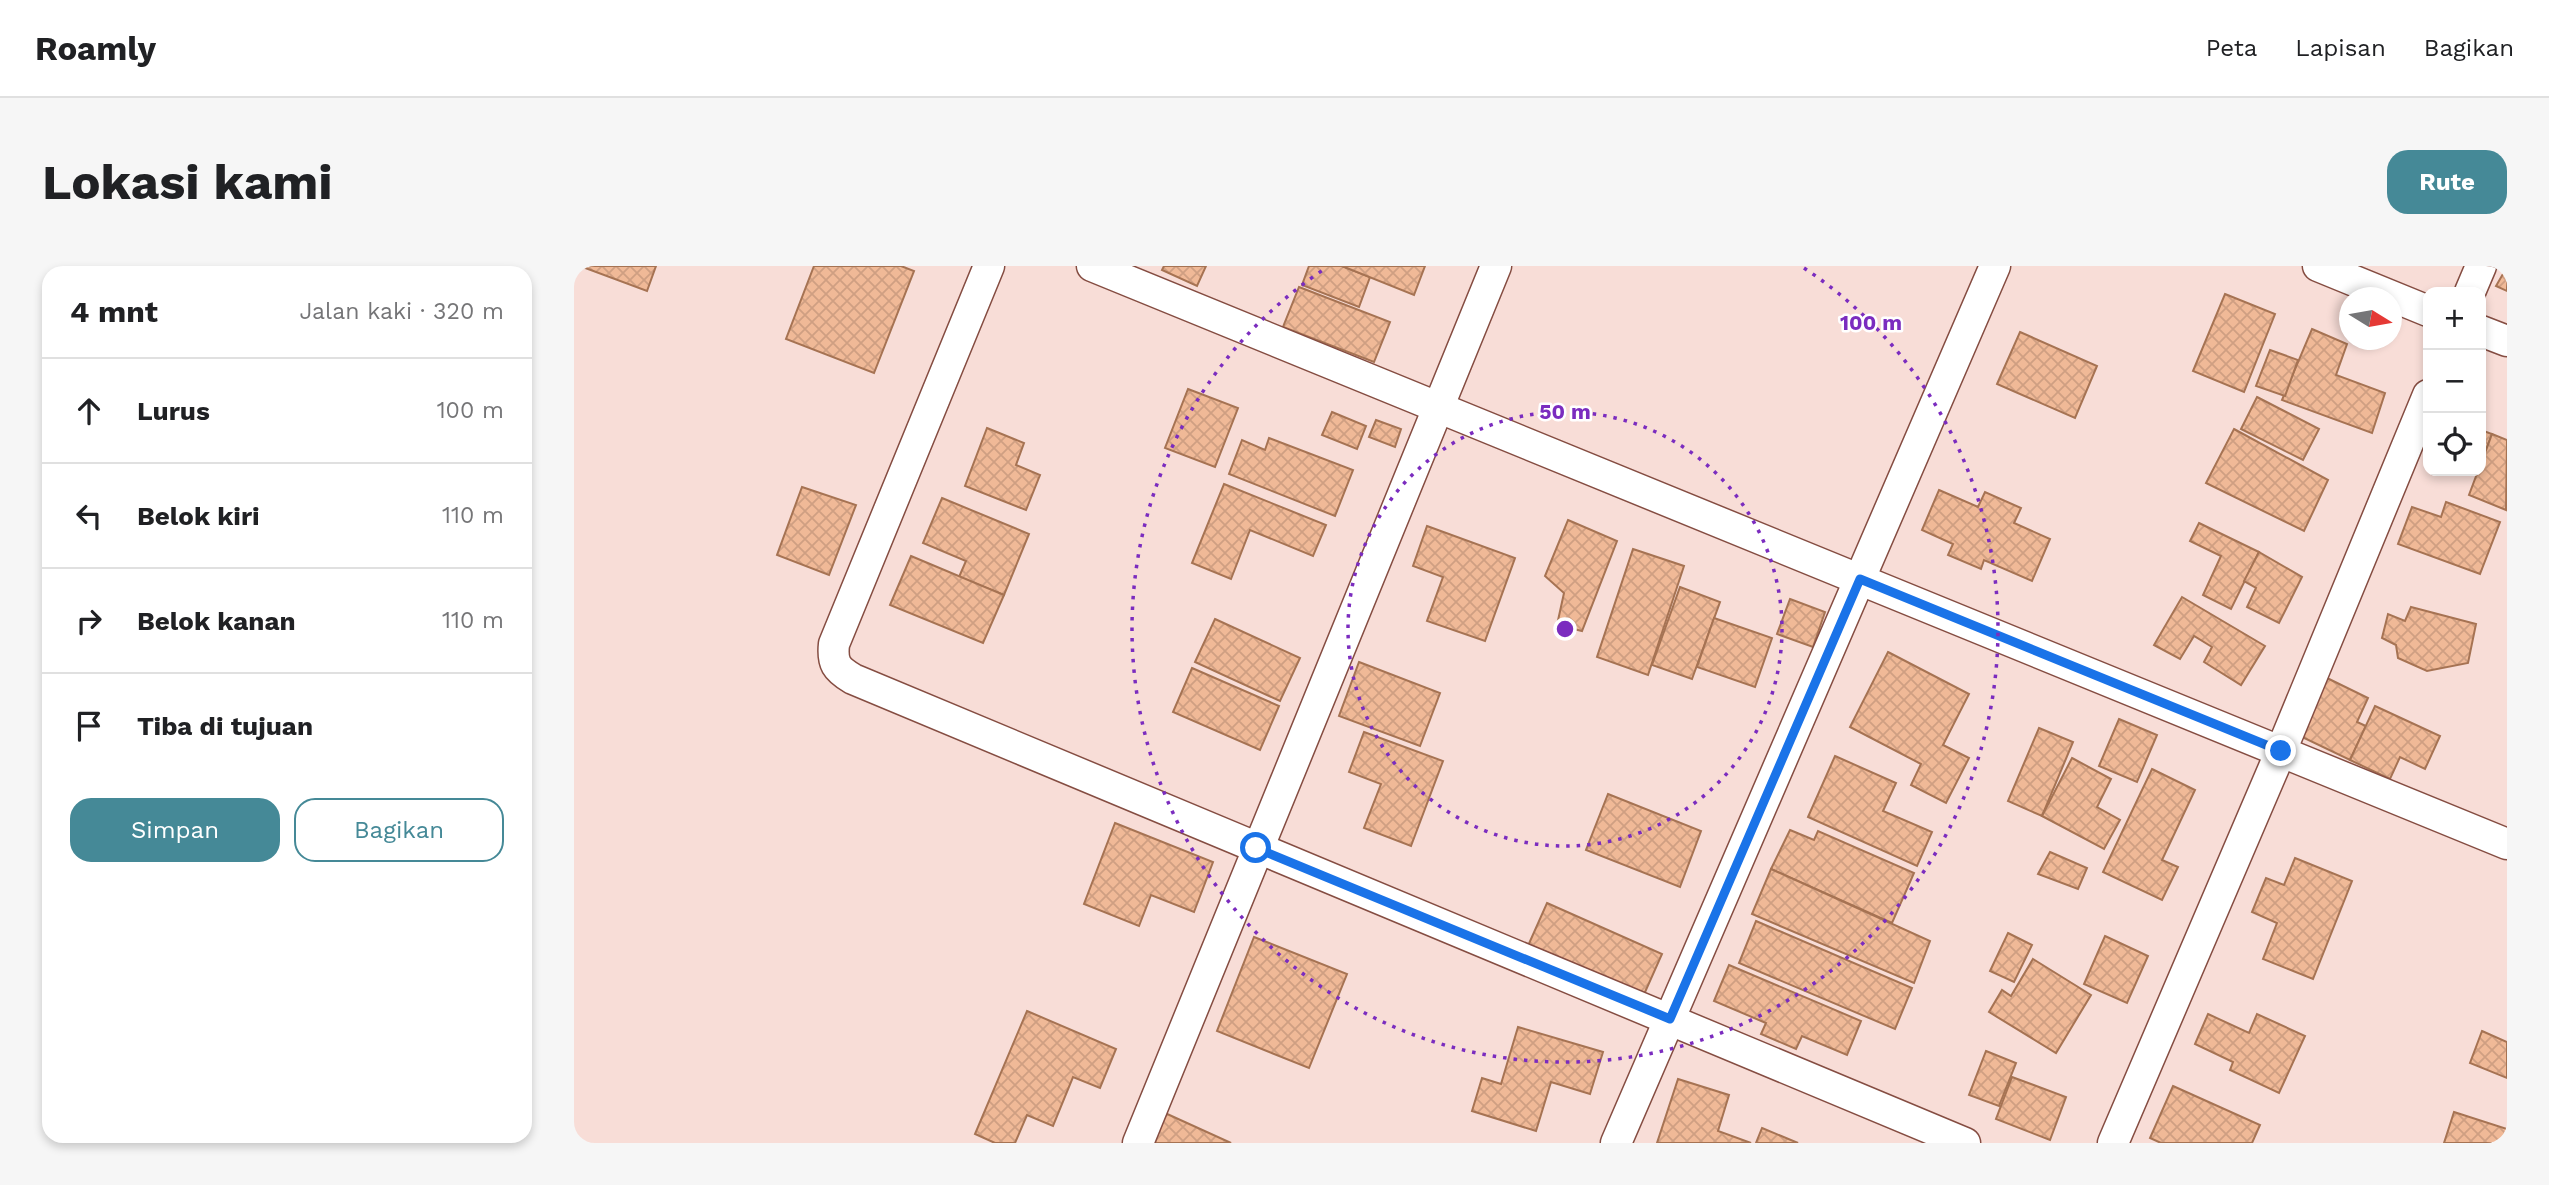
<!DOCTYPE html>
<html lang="id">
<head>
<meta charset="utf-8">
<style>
	:root { --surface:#fff; --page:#f6f6f6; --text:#202124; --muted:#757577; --line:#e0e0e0; --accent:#458997 }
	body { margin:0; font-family:"Work Sans",sans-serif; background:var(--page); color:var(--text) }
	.controls { position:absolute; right:21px; top:21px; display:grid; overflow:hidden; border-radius:14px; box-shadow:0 4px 10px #0003 }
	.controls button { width:63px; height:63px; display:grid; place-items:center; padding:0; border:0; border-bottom:2px solid var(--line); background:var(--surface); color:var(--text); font:35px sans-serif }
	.compass { position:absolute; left:1765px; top:21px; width:63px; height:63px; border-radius:50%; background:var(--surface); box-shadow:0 4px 10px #0003; rotate:101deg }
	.stop { position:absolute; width:21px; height:21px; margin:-16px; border:5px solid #1a73e8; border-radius:50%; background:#fff }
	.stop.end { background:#1a73e8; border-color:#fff; box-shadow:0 2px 7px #0008 }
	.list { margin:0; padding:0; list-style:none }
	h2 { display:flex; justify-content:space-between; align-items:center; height:91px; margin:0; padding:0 28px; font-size:30px }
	h2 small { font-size:23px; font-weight:400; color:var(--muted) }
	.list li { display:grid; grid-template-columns:46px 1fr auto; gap:21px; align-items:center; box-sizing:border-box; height:105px; padding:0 28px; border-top:2px solid var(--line) }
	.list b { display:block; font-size:26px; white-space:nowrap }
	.list em { font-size:23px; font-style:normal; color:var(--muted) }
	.actions { display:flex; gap:14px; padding:21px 28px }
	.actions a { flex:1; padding:16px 0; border:2px solid var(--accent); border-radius:21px; text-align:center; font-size:24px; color:var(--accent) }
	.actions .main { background:var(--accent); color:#fff }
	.icon { flex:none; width:38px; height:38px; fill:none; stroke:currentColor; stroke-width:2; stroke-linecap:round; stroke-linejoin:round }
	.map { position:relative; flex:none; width:1933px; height:877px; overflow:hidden; border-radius:21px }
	header { display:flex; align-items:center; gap:42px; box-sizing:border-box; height:98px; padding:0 35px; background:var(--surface); border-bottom:2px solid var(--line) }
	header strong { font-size:33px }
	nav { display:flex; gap:38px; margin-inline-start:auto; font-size:24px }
	.intro { display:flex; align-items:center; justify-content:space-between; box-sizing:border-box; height:168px; padding:0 42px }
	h1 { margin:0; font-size:49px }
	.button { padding:18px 32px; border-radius:21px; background:var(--accent); color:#fff; font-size:24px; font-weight:700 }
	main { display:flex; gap:42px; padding:0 42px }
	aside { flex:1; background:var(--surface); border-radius:21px; box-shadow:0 4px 10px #0003 }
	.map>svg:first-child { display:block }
	.building { fill:url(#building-cross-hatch); stroke:#a67353; stroke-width:2 }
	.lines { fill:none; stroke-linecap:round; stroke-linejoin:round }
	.street-casing { stroke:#854d42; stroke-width:33 }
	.street { stroke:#fff; stroke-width:30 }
	.route { stroke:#1a73e8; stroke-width:9 }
	.ring { fill:none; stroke:#7b2cbf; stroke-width:3.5; stroke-dasharray:3.5 7 }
	.centre { fill:#7b2cbf; stroke:#fff; stroke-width:3.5 }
	.ring-label { font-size:21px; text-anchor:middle; font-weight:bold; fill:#7b2cbf; stroke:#fff; stroke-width:5; stroke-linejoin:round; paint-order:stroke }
</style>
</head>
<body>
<header>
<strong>Roamly</strong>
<nav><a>Peta</a><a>Lapisan</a><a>Bagikan</a></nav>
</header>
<div class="intro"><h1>Lokasi kami</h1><a class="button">Rute</a></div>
<main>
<aside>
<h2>4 mnt<small>Jalan kaki · 320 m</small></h2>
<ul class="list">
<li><svg class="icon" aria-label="ahead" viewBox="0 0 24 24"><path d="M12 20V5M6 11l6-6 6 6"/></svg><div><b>Lurus</b></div><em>100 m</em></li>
<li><svg class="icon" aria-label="left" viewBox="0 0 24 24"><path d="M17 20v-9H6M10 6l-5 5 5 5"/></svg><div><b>Belok kiri</b></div><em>110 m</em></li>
<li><svg class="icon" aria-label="right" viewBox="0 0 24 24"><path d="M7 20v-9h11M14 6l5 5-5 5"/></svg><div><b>Belok kanan</b></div><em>110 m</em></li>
<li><svg class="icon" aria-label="arrive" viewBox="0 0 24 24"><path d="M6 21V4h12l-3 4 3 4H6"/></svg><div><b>Tiba di tujuan</b></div></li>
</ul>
<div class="actions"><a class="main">Simpan</a><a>Bagikan</a></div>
</aside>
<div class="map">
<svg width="1933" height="877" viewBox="0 0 1933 877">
	<defs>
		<pattern id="building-cross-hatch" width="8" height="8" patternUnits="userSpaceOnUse" patternTransform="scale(1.75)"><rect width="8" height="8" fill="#f0b997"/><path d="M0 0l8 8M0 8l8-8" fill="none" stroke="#cf9f82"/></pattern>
	</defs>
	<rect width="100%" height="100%" fill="#f8ddd7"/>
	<!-- building -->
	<g class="building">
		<polygon points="6,0 82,0 73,25"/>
		<polygon points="240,0 327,0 340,5 300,107 212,73"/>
		<polygon points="590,0 632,0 623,20 588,4"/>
		<polygon points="735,0 768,0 796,11 785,41 728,19"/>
		<polygon points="768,0 851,0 840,29"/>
		<polygon points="1933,1 1933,25 1922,20"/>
		<polygon points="725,21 816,56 800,96 709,61"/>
		<polygon points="1651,28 1701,48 1670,126 1619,105"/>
		<polygon points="1738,63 1773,78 1762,109 1811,127 1798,167 1708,134"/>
		<polygon points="1446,66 1523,100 1501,152 1423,118"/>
		<polygon points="1696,84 1724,94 1711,130 1682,120"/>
		<polygon points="614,123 664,142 641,201 591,182"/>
		<polygon points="1683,131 1745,163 1729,194 1667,163"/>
		<polygon points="758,146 792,160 783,183 748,169"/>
		<polygon points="802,154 827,163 821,181 795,171"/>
		<polygon points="413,162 450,177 442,199 466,209 452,244 391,220"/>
		<polygon points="1660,163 1754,214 1730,265 1632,217"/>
		<polygon points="1907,164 1918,168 1907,198"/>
		<polygon points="1918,168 1933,174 1932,244 1895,229 1904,205 1907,205 1907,198"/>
		<polygon points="695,172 779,204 761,250 655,208 668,174 691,184"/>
		<polygon points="650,218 752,259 739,290 676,264 657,313 618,297"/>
		<polygon points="228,221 282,239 255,309 203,289"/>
		<polygon points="1365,224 1404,241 1411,226 1447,242 1440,257 1476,273 1458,315 1410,294 1407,303 1374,289 1379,278 1348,264"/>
		<polygon points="368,232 455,268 430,329 385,311 392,295 349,277"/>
		<polygon points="1872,236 1926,256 1906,308 1824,278 1838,241 1867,251"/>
		<polygon points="994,254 1043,275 1008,365 983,359 990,327 971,310"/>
		<polygon points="1625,257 1685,286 1657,343 1629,329 1647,290 1616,275"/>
		<polygon points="853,260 941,292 911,375 853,355 869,311 839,300"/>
		<polygon points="1059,283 1110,300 1074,409 1023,391"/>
		<polygon points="1685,286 1728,311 1705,357 1673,341 1682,322 1670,315"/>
		<polygon points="337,290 430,329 409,377 316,339"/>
		<polygon points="1106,321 1146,336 1118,413 1078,399"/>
		<polygon points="1608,331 1691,380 1667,419 1630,396 1638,381 1620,370 1606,393 1580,379"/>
		<polygon points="1216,333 1251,346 1239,381 1203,368"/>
		<polygon points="1837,341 1902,358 1894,397 1853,405 1824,392 1822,379 1808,372 1814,348 1831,355"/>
		<polygon points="1140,352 1198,372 1181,421 1123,401"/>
		<polygon points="641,353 726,392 706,435 621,396"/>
		<polygon points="1314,386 1395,428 1369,479 1395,492 1372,537 1337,519 1347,498 1276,461"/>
		<polygon points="785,396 866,427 846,480 765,450"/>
		<polygon points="618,402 705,440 686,484 599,446"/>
		<polygon points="1753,412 1794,432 1783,456 1792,460 1776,494 1726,470"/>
		<polygon points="1801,440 1866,470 1851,503 1826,491 1816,513 1776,494"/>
		<polygon points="1545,453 1583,469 1563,516 1525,500"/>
		<polygon points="1465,462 1499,476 1468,550 1434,535"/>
		<polygon points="790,466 869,495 837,580 790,562 807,518 775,506"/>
		<polygon points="1261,490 1322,517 1309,545 1358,566 1343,600 1234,551"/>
		<polygon points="1498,492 1537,513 1523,541 1546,554 1530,583 1468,550"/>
		<polygon points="1578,503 1621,524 1588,594 1604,601 1588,634 1529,606"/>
		<polygon points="1034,528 1127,565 1106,621 1012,584"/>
		<polygon points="541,557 639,596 620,646 577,629 565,660 510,638"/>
		<polygon points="1216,564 1240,574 1244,565 1340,607 1318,657 1197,603"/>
		<polygon points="1476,586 1513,602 1504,623 1464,608"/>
		<polygon points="1721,592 1778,615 1739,713 1689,693 1703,657 1678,646 1692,612 1710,619"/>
		<polygon points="1197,603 1356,675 1340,717 1178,648"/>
		<polygon points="973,637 1088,688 1068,733 953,682"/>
		<polygon points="1182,655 1338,722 1321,763 1165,697"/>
		<polygon points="1434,667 1458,679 1440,716 1416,705"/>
		<polygon points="1531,670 1574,690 1553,737 1510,718"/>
		<polygon points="680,671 773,708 735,802 643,765"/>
		<polygon points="1459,693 1517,729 1482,787 1415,746 1428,724 1437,730"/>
		<polygon points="1155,699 1287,755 1273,789 1228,770 1222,783 1187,768 1192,757 1140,735"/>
		<polygon points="453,745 542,783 526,822 499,811 479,860 453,849 441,877 421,877 401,868"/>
		<polygon points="1634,748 1675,767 1683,748 1731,770 1705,827 1656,804 1659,796 1621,778"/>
		<polygon points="944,761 1029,786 1016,828 977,816 962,865 898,845 908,812 927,818"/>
		<polygon points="1908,765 1933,776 1933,812 1896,797"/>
		<polygon points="1412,785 1442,797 1425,840 1395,829"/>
		<polygon points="1438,811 1492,831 1476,874 1422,853"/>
		<polygon points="1104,813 1155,829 1144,865 1177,877 1083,877"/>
		<polygon points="1599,820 1686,859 1678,877 1587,877 1576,872"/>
		<polygon points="1880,846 1933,863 1933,877 1870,877"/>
		<polygon points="591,847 657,877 577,877"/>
		<polygon points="1188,862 1224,877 1182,877"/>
	</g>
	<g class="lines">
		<defs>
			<g id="street">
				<path d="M415,0L260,378C258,397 262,403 279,413L1391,877"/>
				<polyline points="518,0 1933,578"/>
				<polyline points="1744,0 1854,45"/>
				<polyline points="1896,26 1907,0"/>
				<polyline points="1907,65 1933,75"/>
				<polyline points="564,877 922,0"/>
				<polyline points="1042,877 1421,0"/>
				<polyline points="1539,877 1707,485 1854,129"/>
			</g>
		</defs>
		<!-- street casing -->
		<use href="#street" class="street-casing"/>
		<!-- street -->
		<use href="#street" class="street"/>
	</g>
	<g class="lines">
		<!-- route -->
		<polyline class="route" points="682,582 1096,753 1286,313 1707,485"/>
	</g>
	<!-- distance rings -->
	<g class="ring">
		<circle cx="991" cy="363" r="217"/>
		<path d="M1230 2A433 433 0 1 1 752 2"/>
	</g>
	<circle cx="991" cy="363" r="10" class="centre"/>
	<g class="ring-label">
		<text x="1297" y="64">100 m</text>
		<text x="991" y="153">50 m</text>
	</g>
</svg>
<div class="controls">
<button>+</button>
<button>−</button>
<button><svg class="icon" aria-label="locate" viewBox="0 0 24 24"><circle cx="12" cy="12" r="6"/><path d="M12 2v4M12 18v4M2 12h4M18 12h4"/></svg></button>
</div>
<svg class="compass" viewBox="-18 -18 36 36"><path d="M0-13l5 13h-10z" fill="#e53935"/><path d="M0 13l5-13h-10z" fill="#757577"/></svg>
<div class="stop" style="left:682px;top:582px"></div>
<div class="stop end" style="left:1707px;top:485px"></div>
</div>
</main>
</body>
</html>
